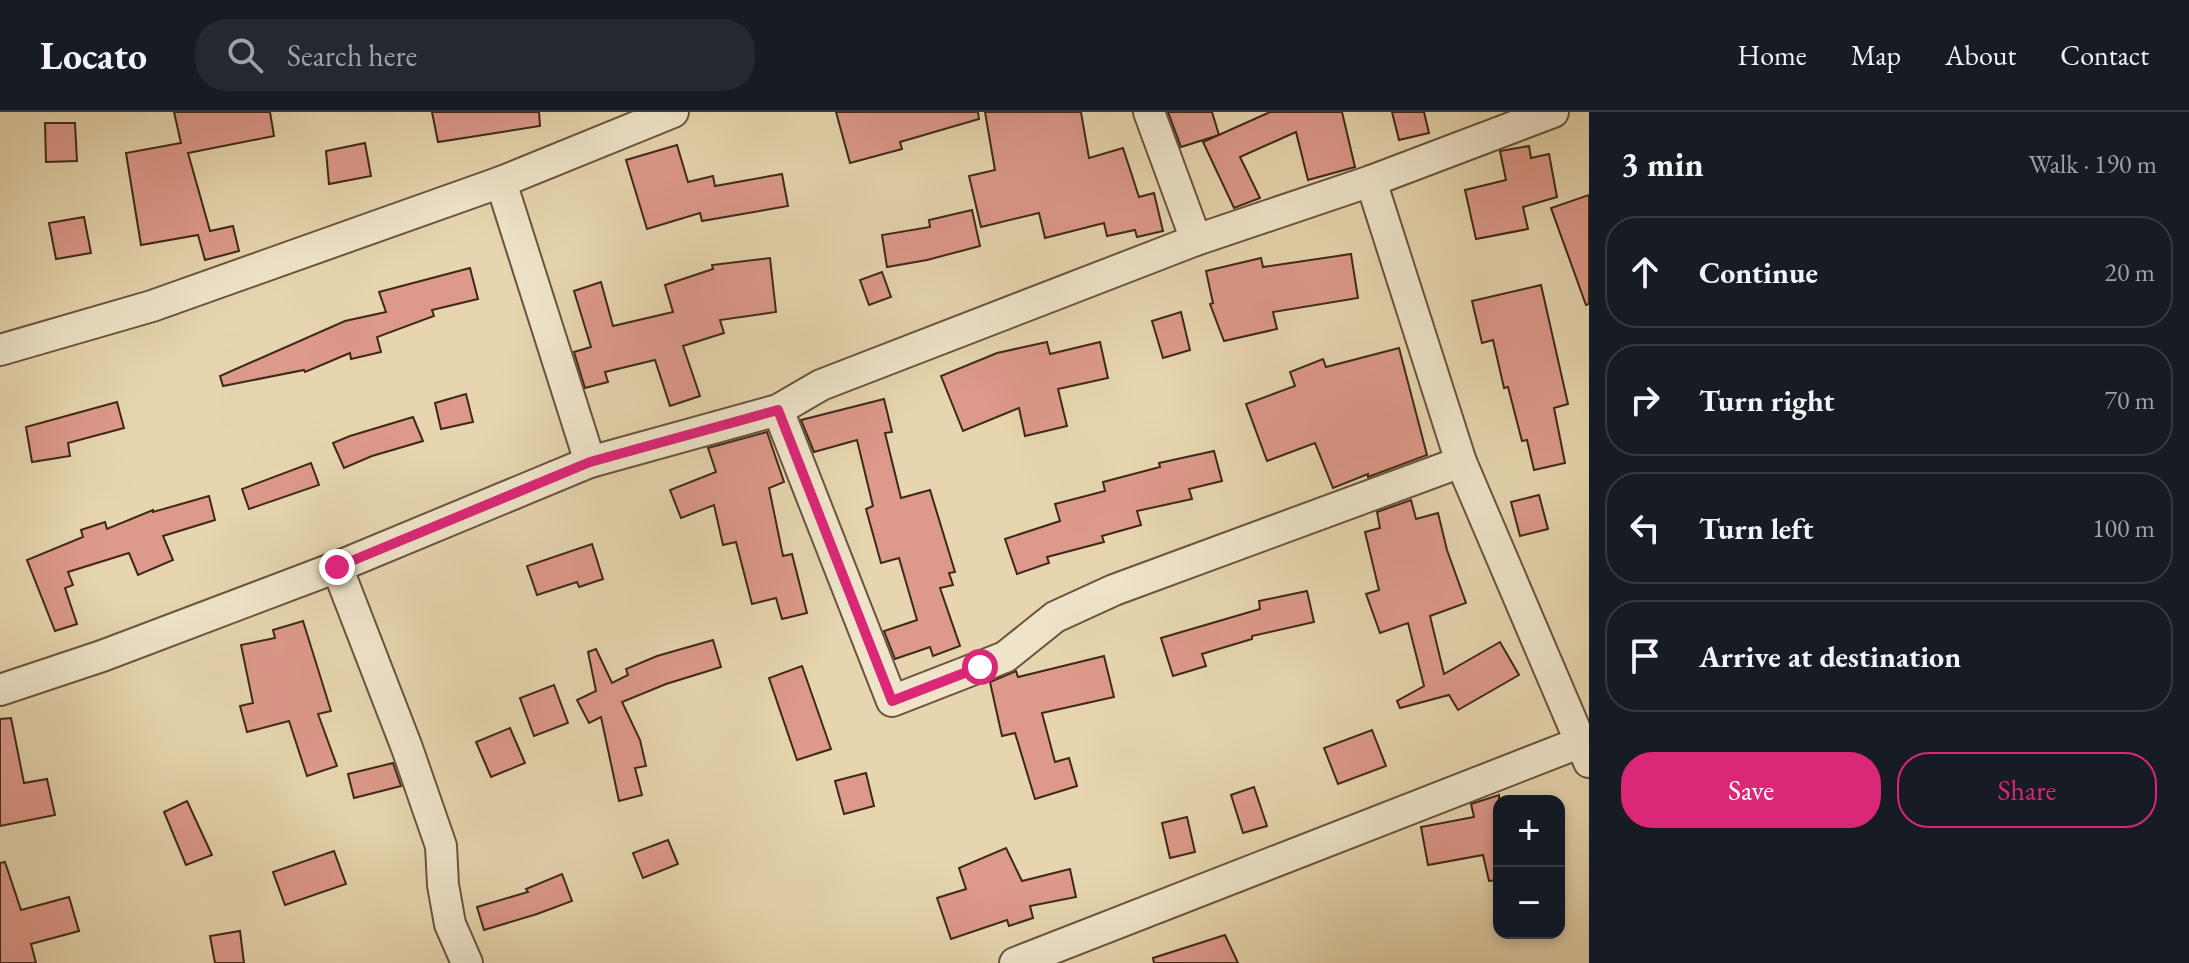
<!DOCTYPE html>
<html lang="en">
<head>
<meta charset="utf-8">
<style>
	:root { --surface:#171b24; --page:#242831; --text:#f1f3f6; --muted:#9ea1a6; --line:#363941; --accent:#db2777 }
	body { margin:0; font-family:"EB Garamond",serif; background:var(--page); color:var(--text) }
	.controls { position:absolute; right:24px; bottom:24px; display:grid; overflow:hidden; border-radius:16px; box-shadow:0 4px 12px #0003 }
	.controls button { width:72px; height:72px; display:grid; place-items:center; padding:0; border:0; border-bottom:2px solid var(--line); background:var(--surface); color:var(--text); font:40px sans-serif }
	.stop { position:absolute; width:24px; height:24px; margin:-18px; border:6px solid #db2777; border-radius:50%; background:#fff }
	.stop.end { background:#db2777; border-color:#fff; box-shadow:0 2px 8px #0008 }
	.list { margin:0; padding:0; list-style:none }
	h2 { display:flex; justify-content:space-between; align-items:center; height:104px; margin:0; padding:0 32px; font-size:34px }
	h2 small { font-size:26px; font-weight:400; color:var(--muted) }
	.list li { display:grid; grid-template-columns:52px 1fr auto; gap:24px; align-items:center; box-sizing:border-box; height:112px; margin:0 16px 16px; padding:0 16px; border:2px solid var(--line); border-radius:32px }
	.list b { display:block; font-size:30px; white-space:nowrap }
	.list em { font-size:26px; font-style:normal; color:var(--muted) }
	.actions { display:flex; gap:16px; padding:24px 32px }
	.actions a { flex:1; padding:18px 0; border:2px solid var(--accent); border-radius:32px; text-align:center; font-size:28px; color:var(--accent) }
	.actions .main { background:var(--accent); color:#fff }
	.icon { flex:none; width:44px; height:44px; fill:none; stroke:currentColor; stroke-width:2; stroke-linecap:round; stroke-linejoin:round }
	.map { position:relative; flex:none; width:1589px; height:851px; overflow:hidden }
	header { display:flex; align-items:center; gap:48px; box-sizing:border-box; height:112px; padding:0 40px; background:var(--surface); border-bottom:2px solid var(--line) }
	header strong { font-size:38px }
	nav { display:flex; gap:44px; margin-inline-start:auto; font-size:28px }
	.search { width:560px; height:72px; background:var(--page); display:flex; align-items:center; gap:20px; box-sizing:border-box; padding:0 28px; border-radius:32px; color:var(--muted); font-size:30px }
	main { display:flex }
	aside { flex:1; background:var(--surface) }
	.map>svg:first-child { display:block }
	.building { fill:#dd998a; stroke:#3e2919; stroke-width:2 }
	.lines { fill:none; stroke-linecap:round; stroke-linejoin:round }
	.street-casing { stroke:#68543e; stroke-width:34 }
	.street { stroke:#efe4ca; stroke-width:30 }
	.route { stroke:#db2777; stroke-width:10 }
</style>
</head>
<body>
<header>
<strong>Locato</strong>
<div class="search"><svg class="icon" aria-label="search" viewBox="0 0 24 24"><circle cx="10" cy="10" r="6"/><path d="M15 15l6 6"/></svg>Search here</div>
<nav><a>Home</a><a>Map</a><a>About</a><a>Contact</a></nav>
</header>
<main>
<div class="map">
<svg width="1589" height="851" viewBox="0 0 1589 851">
	<rect width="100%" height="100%" fill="#e6d5ae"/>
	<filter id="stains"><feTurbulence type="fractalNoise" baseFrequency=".0025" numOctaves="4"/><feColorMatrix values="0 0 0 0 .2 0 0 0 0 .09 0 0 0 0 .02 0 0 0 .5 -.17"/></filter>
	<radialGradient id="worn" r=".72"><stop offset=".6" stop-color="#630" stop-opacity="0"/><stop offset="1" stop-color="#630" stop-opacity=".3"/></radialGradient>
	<!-- building -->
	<g class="building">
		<polygon points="174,0 270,0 274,24 188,41 210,119 233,114 239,139 205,148 198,123 141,133 126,41 181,31"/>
		<polygon points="432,0 539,0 540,14 438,30"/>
		<polygon points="836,0 978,0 979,7 900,30 902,37 850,51"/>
		<polygon points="985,0 1081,0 1089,46 1123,36 1139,85 1154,81 1163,119 1137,125 1135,118 1107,124 1104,111 1045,126 1039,101 981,115 969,64 995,58"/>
		<polygon points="1168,0 1212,0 1219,23 1181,35"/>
		<polygon points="1270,0 1342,0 1355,55 1308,68 1296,20 1240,45 1260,86 1234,96 1203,30"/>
		<polygon points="1392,0 1424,0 1429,21 1399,28"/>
		<polygon points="45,11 75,11 77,49 46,50"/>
		<polygon points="365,31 371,64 329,72 326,39"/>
		<polygon points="677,33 688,70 713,64 715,74 782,62 788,94 702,109 700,101 647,117 626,48"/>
		<polygon points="1529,34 1531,46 1549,42 1557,85 1523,95 1528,117 1476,127 1465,78 1506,68 1500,39"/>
		<polygon points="1589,83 1589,192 1586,193 1551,96"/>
		<polygon points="972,98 980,134 927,148 887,155 882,123 930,115 929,108"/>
		<polygon points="84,105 91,141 56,147 49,111"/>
		<polygon points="1351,142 1358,186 1273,200 1277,217 1224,229 1210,192 1213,191 1206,159 1261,146 1263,155"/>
		<polygon points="770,146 776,200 720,208 724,221 683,234 700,284 670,294 655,248 605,260 608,270 585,276 574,240 591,235 574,179 601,170 613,214 673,200 665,173 713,157 712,153"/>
		<polygon points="470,156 478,187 432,198 434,204 377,225 381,240 351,247 350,241 305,260 304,258 223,274 220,264 345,209 386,200 379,180"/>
		<polygon points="882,160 891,185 869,193 860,168"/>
		<polygon points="1541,173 1568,292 1554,296 1565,351 1534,358 1527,328 1522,329 1508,275 1504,276 1493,228 1482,231 1472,189"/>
		<polygon points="1181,200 1190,238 1163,246 1152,209"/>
		<polygon points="1047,230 1050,242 1100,230 1108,266 1058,277 1067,314 1025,324 1019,296 963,319 941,264 997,241"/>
		<polygon points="1399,236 1427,343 1368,365 1368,362 1333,376 1315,331 1267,349 1246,292 1295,274 1290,260 1323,247 1326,255"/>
		<polygon points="466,282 473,310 441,317 435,291"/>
		<polygon points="884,287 892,320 885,321 901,386 930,378 955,460 949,461 953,473 940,476 960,534 933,544 930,535 895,547 884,519 917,508 899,446 881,451 866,397 873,394 857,328 814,340 801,308"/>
		<polygon points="117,290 124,316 68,331 70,344 32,350 26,315"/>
		<polygon points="413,305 423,329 372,344 344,356 333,331 350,324"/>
		<polygon points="767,320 784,370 769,376 783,444 792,442 807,501 782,507 776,486 752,492 736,430 723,433 714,393 681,406 670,378 716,360 708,336"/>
		<polygon points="1214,339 1222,369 1189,377 1192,387 1137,399 1141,413 1102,424 1104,430 1047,445 1049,451 1017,462 1005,427 1060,409 1055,392 1105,379 1103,370 1160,355 1159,351"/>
		<polygon points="311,351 319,373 249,397 242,377"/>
		<polygon points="1539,383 1548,417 1520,424 1511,390"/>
		<polygon points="209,384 215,408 163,424 173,448 138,463 129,441 68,460 73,473 65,476 77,512 55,519 27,448 83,425 81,418 105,410 107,417 153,398 153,400"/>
		<polygon points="1411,388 1416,407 1438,401 1447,438 1466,491 1430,504 1444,562 1500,530 1519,563 1458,598 1449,583 1400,596 1397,589 1424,574 1408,511 1380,521 1366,482 1379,478 1365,420 1380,416 1377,400"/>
		<polygon points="592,432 603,467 579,475 577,470 537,483 527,454"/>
		<polygon points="1307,479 1314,510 1252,524 1252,527 1202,542 1206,554 1173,564 1161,526 1260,497 1259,489"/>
		<polygon points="303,509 331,599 318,602 337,654 307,664 289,609 247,620 240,594 253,591 241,533 275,526 273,518"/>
		<polygon points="713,528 721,555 666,572 622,590 640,628 646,654 635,656 642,683 619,689 601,605 589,611 577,588 596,579 588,540 596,537 612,571 628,563 626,557 657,544"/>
		<polygon points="1104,544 1114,585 1042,601 1055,650 1069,646 1077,674 1035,687 1015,621 1002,624 990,570 1016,559 1018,565"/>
		<polygon points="802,554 831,637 797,648 769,566"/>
		<polygon points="554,573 568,611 534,624 520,586"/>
		<polygon points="11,606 24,671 47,667 55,703 0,714 0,607"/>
		<polygon points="510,616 525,651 491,665 476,630"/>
		<polygon points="1372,618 1386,654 1338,672 1324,636"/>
		<polygon points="393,651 401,674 354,686 348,662"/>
		<polygon points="866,661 874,694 844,702 835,669"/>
		<polygon points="1254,675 1267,714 1243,721 1231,683"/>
		<polygon points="1499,683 1499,768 1489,769 1483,743 1428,753 1421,715 1474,705 1471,692"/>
		<polygon points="187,689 212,743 186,753 164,700"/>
		<polygon points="1187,705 1195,740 1170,746 1162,711"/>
		<polygon points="668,728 678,752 643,766 633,741"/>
		<polygon points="1006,736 1022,769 1070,757 1076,785 1030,794 1033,806 1009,814 1007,808 951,827 937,786 966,777 959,756"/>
		<polygon points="334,739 346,772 285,793 273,760"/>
		<polygon points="5,750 21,798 69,785 79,819 31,832 36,851 0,851 0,751"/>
		<polygon points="562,762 572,789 537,802 484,818 477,795 528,780 526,777"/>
		<polygon points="240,819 244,851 215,851 210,824"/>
		<polygon points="1225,823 1238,851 1154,851 1153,846"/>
	</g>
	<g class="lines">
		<defs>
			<g id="street">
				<polyline points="1149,0 1196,128"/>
				<polyline points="1371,69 1461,350 1589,650"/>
				<polyline points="501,70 590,350"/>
				<polyline points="0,238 152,194 501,70 673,0"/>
				<polyline points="778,298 892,589 1005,545 1055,505 1114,478 1461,350"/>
				<polyline points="337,455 407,636 441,734 443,773 450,812 467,851"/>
				<polyline points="0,578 102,544 337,455 590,350 778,298 821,273 1196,128 1371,69 1553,0"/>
				<polyline points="1015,851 1589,627"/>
			</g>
		</defs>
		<!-- street casing -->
		<use href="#street" class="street-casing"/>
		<!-- street -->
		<use href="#street" class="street"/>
	</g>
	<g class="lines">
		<!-- route -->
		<polyline class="route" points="337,455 590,350 778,298 892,589 980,555"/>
	</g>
	<rect width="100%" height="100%" filter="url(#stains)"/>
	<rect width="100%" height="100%" fill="url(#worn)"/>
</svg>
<div class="controls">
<button>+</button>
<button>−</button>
</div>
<div class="stop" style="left:980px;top:555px"></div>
<div class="stop end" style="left:337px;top:455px"></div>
</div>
<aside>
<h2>3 min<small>Walk · 190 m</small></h2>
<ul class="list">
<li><svg class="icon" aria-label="ahead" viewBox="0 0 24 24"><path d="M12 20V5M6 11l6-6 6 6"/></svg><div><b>Continue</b></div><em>20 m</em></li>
<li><svg class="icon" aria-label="right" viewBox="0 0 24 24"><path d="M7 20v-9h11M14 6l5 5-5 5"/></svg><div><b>Turn right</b></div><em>70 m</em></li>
<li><svg class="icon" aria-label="left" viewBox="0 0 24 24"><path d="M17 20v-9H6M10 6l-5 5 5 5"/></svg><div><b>Turn left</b></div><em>100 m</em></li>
<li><svg class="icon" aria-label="arrive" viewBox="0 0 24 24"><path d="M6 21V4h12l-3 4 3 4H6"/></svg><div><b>Arrive at destination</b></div></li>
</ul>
<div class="actions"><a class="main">Save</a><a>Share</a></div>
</aside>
</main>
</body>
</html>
